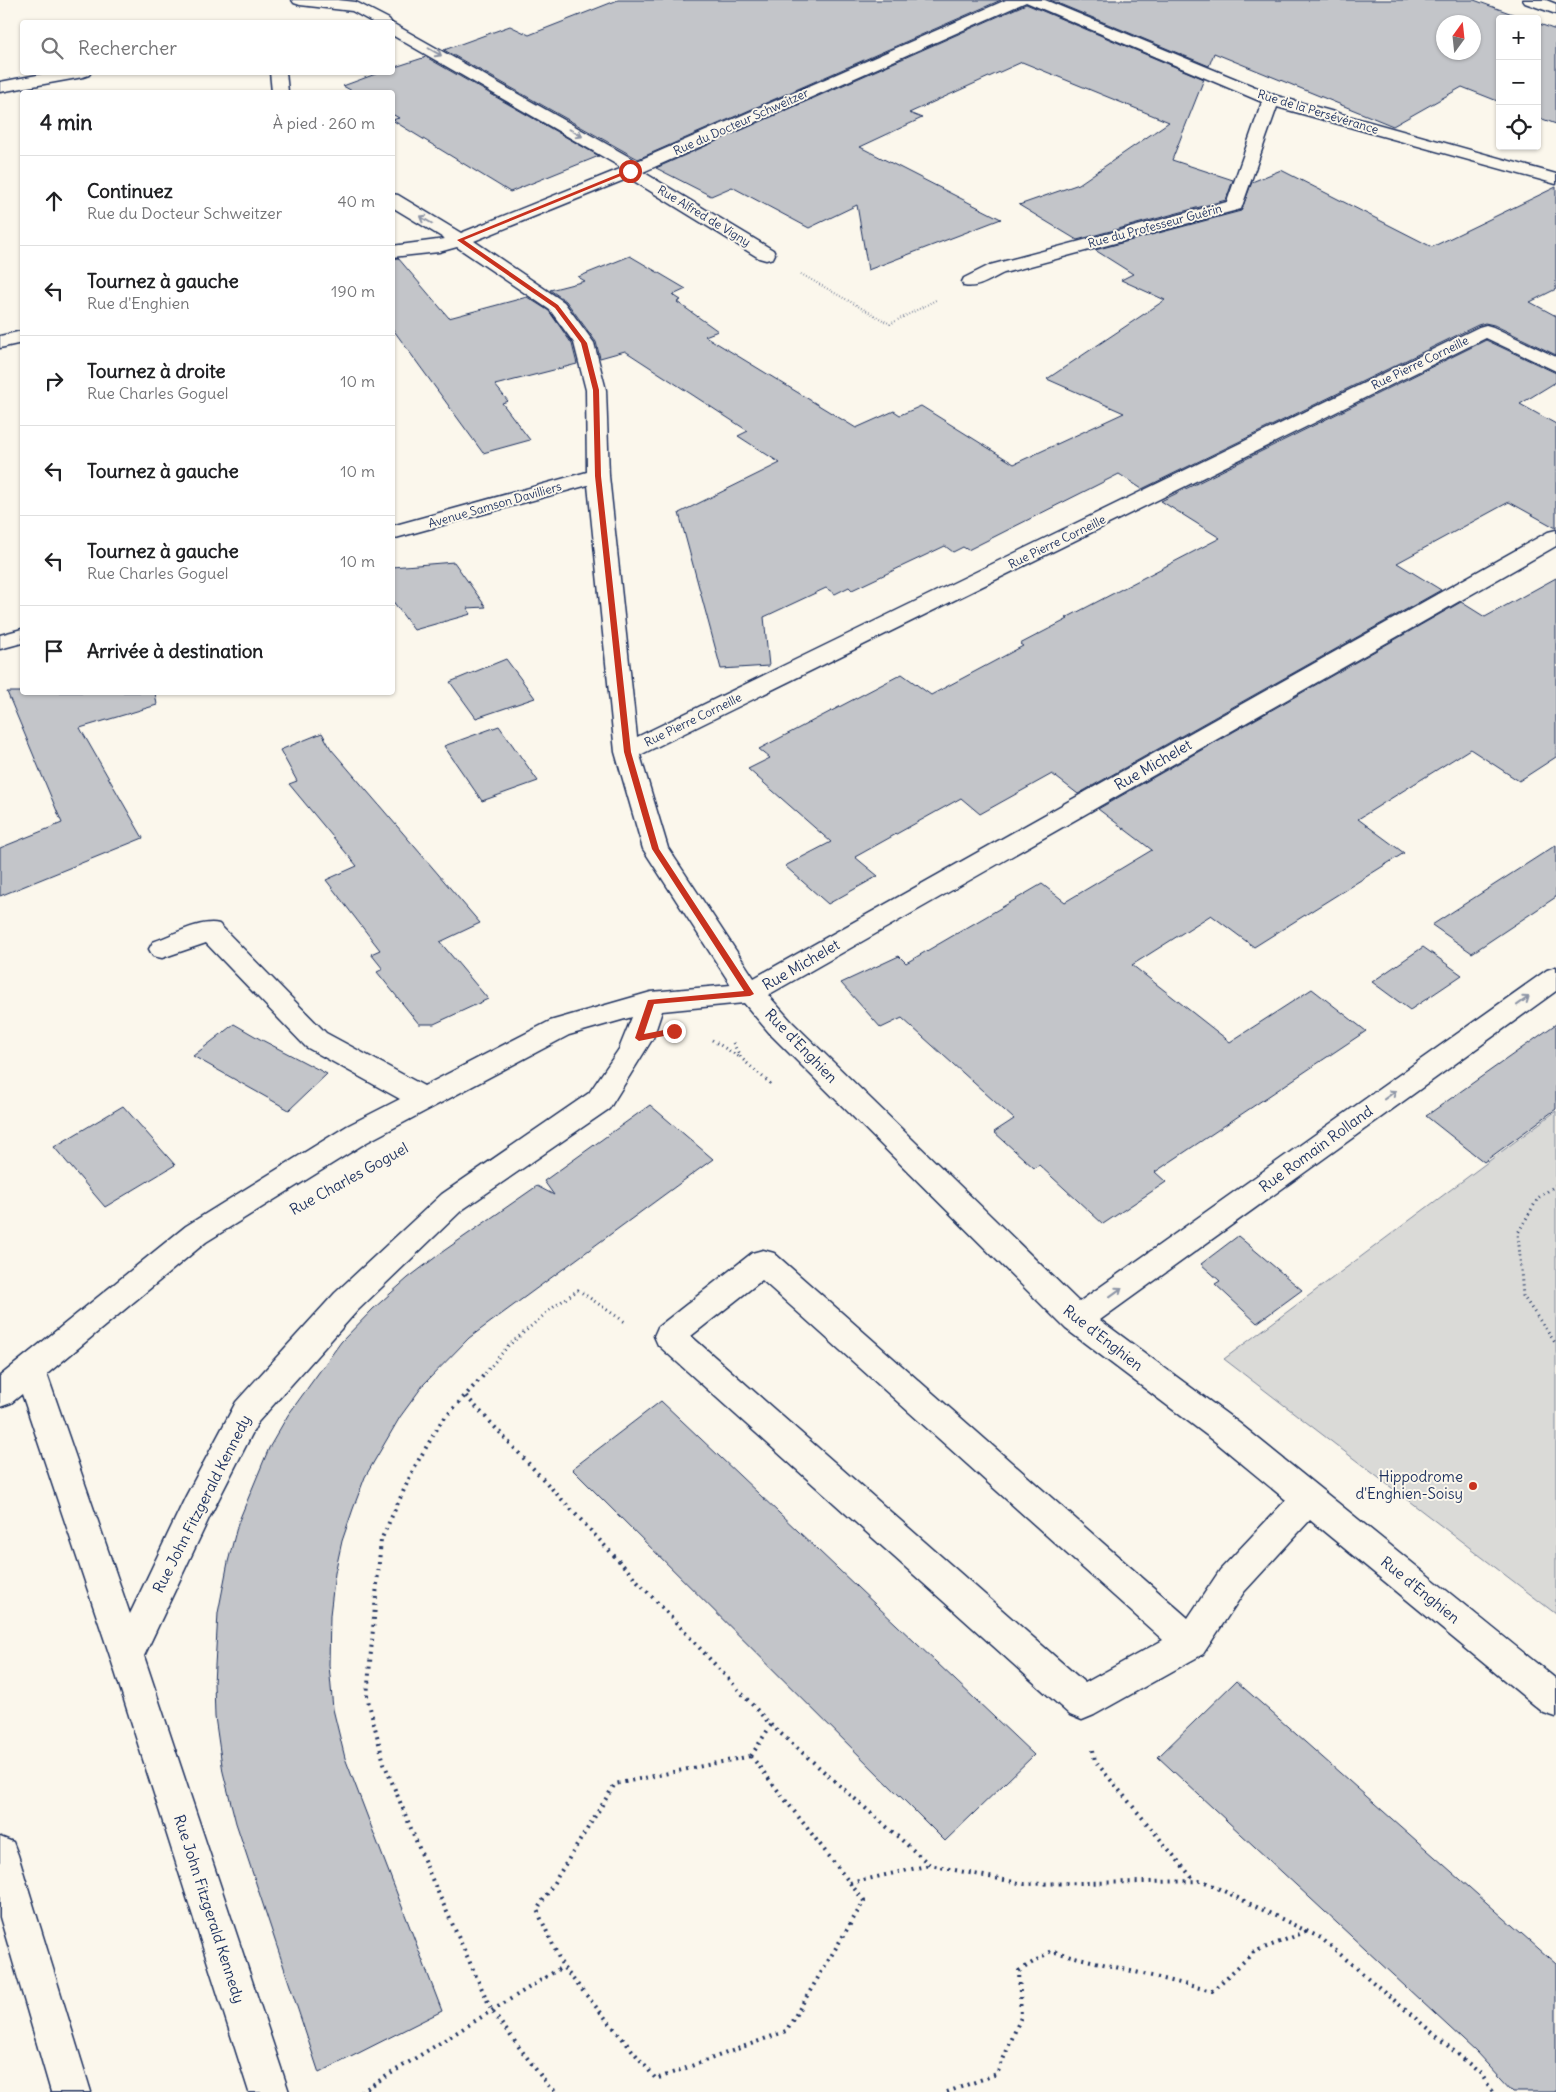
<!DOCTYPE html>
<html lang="fr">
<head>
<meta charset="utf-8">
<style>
	:root { --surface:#fff; --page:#f6f6f6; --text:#202124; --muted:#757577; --line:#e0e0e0 }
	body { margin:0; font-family:Delius,sans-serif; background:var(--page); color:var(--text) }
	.controls { position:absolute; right:15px; top:15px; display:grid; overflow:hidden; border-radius:5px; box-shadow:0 1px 4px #0004 }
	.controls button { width:45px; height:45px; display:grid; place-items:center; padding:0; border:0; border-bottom:1px solid var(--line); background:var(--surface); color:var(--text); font:25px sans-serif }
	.compass { position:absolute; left:1436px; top:15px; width:45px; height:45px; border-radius:50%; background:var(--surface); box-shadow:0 1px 4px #0004; rotate:15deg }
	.stop { position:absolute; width:15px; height:15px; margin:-11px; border:4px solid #c8321e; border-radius:50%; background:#fff }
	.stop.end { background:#c8321e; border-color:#fff; box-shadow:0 1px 5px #0008 }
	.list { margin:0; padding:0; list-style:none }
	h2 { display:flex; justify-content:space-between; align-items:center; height:65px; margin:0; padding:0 20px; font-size:21px }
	h2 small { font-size:16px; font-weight:400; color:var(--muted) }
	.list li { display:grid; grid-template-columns:32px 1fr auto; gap:15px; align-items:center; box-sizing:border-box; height:90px; padding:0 20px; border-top:1px solid var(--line) }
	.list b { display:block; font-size:19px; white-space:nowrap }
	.list p { margin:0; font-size:16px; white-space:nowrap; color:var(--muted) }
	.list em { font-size:16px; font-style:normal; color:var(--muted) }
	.icon { flex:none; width:28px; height:28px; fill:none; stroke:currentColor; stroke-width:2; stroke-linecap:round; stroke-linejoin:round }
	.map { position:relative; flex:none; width:1556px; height:2092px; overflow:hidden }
	.search { position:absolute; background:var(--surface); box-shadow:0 1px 4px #0004; left:20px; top:20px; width:375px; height:55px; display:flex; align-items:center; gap:12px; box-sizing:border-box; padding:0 18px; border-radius:5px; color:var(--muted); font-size:19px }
	.panel { position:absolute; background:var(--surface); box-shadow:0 1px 4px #0004; left:20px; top:90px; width:375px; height:605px; border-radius:5px }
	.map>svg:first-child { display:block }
	.green { fill:#dadad7; stroke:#7a849a }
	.building { fill:#c3c5c9; stroke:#1b2f5e; fill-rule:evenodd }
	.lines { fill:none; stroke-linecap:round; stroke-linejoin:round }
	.minor-casing { stroke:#1b2f5e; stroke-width:3 }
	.path-far2 { stroke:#1b2f5e; stroke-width:2; stroke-dasharray:0.5 2.5; stroke-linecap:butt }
	.path-far1 { stroke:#1b2f5e; stroke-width:3; stroke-dasharray:1 4; stroke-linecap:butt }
	.path { stroke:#1b2f5e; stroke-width:4; stroke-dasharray:2 5; stroke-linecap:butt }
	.minor { fill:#fbf7ec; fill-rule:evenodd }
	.oneway { stroke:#8b93a5 }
	.route { fill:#c8321e }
	.poi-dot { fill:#c8321e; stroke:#fbf7ec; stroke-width:2 }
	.labels { text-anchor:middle; stroke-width:4; stroke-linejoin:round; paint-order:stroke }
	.far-street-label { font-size:12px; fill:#1b2f5e; stroke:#fbf7ec }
	.street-label { font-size:15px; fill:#1b2f5e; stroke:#fbf7ec }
	.poi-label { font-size:15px; fill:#1b2f5e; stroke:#fbf7ec; text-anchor:end }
</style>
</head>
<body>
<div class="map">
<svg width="1556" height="2092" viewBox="0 0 1556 2092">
	<rect width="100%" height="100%" fill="#fbf7ec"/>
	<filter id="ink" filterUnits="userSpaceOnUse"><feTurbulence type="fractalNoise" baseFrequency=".02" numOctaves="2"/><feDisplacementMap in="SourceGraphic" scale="10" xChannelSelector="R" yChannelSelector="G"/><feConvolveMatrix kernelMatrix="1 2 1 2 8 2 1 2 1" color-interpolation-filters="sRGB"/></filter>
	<g filter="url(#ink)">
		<!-- green -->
		<polygon class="green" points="1556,1111 1556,1614 1224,1359"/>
		<!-- building -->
		<g class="building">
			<polygon points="618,0 1001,0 638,159 444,50 510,26 529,35"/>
			<path d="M1050,0H1474L1526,19H1500V102L1462,87L1393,126L1214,53L1209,66ZM1444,22H1474V52H1444Z"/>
			<polygon points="1026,4 1204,79 1172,160 1233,180 1226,200 1077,240 1019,205 1079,184 1169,122 1022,62 909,113 922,118 860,147 1001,219 868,270 857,205 809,228 732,187 711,196 656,168"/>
			<polygon points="1537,23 1556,30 1556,124 1537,117"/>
			<polygon points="426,57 599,156 510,192 392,120 399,118 392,114 392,92 354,92 343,86 381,72 392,72 392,68"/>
			<polygon points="1281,170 1432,247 1556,187 1556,289 1530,302 1556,316 1556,355 1494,325 1485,323 1478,325 1142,489 1119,474 968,550 963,547 953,552 945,546 852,590 849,587 835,594 826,588 764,617 769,666 721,669 679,513 780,463 738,436 748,431 625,351 600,358 596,342 566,301 550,290 585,281 578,277 630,256 686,289 673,295 681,300 677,302 718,331 705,336 856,428 894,411 900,415 921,406 1014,464 1124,413 1047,379 1165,300 1121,280 1133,274 1095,250 1241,211 1252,182"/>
			<polygon points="398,258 449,318 527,297 549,311 572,344 577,364 495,385 508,401 502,403 530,440 483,453 392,328 392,259"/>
			<polygon points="1486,340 1556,373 1556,382 1520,404 1556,424 1556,528 1509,502 1397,563 1441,590 1078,794 1052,774 980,814 961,798 855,857 878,876 828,904 785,866 831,842 748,769 770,758 759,749 902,674 931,695 1023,646 1020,644 1068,619 1066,618 1220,538 1161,501"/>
			<polygon points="454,562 486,607 467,608 471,614 414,630 392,600 392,567"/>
			<polygon points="1556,578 1556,757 1519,781 1470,749 1358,819 1404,853 1254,947 1211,915 1132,965 1230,1042 1312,989 1366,1031 1155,1172 1166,1182 1103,1224 1039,1165 1034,1168 994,1132 1014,1119 902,1018 881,1028 841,983 899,956 906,963 1042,884 1065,902 1152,850 1098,809 1461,602 1485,617"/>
			<polygon points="506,659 535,698 476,718 450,682"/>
			<polygon points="7,692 155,692 157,705 80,728 143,838 0,896 0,848 62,823"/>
			<polygon points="499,726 538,781 482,801 444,746"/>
			<polygon points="322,733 331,749 480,923 440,942 488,999 434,1024 419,1024 377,972 383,969 371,954 380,950 326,880 357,866 289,784 297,781 280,750"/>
			<polygon points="1556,845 1556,897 1472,953 1432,925"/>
			<polygon points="1423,947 1462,975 1410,1010 1372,982"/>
			<polygon points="234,1024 260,1039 327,1074 289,1110 193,1056"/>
			<polygon points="1556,1024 1556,1109 1484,1162 1426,1116"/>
			<polygon points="650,1105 713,1159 469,1338 424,1384 400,1417 365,1477 353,1509 342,1541 335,1573 330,1615 329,1665 333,1709 345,1758 442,2011 319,2073 236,1823 223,1772 215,1717 214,1683 218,1613 228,1562 238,1523 269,1448 288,1415 341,1342 373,1309 408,1278 445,1250 537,1186 554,1195 544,1181"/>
			<polygon points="123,1106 175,1165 105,1207 54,1147"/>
			<polygon points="1238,1236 1302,1290 1257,1323 1215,1284 1220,1281 1201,1264"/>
			<polygon points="661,1401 1034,1755 945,1841 572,1469"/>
			<polygon points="1236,1681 1556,1964 1556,2092 1513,2092 1476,2052 1158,1757"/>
		</g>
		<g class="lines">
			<defs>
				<g id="minor">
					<polygon points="292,0 338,0 356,2 389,19 391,22 372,22 352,11 300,5 294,3"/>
					<path d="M1006,0H1045L1277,96L1556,174V184L1277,107L1241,209L1004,273C991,279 978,289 964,286L962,282L964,278L990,265L1227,202L1262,102L1026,2L643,172L773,250L775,254L773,258L766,260L759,258L629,178L474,241L564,302L594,343L606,390L609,476L637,737L1479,327L1486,325L1493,327L1556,357V371L1486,338L640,755L668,848L754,978L1548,532L1556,530V546L768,995L792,1022L1079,1302L1547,970L1556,967V991L1100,1320L1239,1423L1556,1679V1717L1544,1713L1310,1520L1244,1592L1203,1654L1094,1715L1082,1720L1070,1715L658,1345L654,1336L658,1327L752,1253L763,1250L774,1253L1188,1618L1220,1570L1286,1500L1217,1443L1066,1329L772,1036L744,1003L662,1011L653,1038L609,1109L462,1210L357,1311L258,1422L210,1516L144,1656L289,2092H249L110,1656L22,1394L11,1403L0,1407V1376L186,1226L347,1126L400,1099L306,1047L206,943L162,958L153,956L149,949L153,942C171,936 201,919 219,924L326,1033L424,1086L550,1021L651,992L731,985L643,849L615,752L588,485L392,539V526L587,472L586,390L574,343L550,310L457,247L439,252L392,257V246L445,239L392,207V194L398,195L461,233L620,169L619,166L392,35V23L633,159L635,162ZM632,1017L619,1049L589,1093L442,1194L335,1293L236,1402L186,1496L130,1614L47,1374L206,1242L367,1142L569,1035ZM762,1280L1163,1640L1085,1683L691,1336Z"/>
					<polygon points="1523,0 1546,0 1556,4 1556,14 1525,3"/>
					<polygon points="53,72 91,72 89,75 83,77 0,92 0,82"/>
					<polygon points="270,72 286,72 288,92 272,92"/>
					<polygon points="22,331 22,343 0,348 0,336"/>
					<polygon points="22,629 22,643 0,649 0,635"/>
					<polygon points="0,1837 13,1842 18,1855 91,2092 51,2092 0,1917"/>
				</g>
			</defs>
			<!-- minor casing -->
			<use href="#minor" class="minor-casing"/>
			<!-- path-far2 -->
			<polyline class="path-far2" points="801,274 890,324 936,300"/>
			<!-- path-far1 -->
			<g class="path-far1">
				<polyline points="712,1040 741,1058"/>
				<polyline points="733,1043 741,1058 771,1084"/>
				<polyline points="1556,1185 1538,1198 1518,1233 1523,1296 1556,1344"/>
				<polyline points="482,1377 508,1346 551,1309 578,1290 625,1322"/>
			</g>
			<!-- path -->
			<g class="path">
				<polyline points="483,1376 441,1422 414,1468 381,1540 367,1696 384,1763 431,1877 492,2011 549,2087 557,2092"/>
				<polyline points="466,1396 771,1725 930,1865 1024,1884 1203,1881 1321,1938 1481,2074 1493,2092"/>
				<polyline points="1093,1750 1095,1761 1194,1880"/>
				<polygon points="751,1756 864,1901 786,2031 656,2079 563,1967 537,1910 615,1784"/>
				<polyline points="751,1756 771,1725"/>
				<polyline points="850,1883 930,1865"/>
				<polyline points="361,2092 562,1967"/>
				<polyline points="947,2092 997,2074 1021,2017 1019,1971 1051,1951 1212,1991 1254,1952 1308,1931"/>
			</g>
			<!-- minor -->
			<use href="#minor" class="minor"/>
		</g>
		<!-- one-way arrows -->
		<defs><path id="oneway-shaft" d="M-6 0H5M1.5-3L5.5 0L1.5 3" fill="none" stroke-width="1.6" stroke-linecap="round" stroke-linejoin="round" transform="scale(1.25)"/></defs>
		<g class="oneway">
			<use href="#oneway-shaft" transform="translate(435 52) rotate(30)"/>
			<use href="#oneway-shaft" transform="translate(576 133) rotate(30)"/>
			<use href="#oneway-shaft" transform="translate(426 220) rotate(-150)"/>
			<use href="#oneway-shaft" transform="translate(1523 1001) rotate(-36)"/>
			<use href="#oneway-shaft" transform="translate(1390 1095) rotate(-36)"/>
			<use href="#oneway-shaft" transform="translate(1116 1292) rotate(-36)"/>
		</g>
	</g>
	<!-- route -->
	<polygon class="route" points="628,170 633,171 464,240 558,305 587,343 599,390 601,476 631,752 659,849 754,994 750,996 654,1004 644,1034 674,1028 678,1031 674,1034 639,1041 635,1038 648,1000 744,991 652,849 624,752 595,476 593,390 581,343 555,308 457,240"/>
	<!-- markers -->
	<circle class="poi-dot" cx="1473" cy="1486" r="5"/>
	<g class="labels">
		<!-- far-street labels -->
		<g class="far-street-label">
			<text transform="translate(1318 112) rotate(17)" y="4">Rue de la Persévérance</text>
			<text transform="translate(741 122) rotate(-24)" y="4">Rue du Docteur Schweitzer</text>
			<text transform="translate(704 216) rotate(31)" y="4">Rue Alfred de Vigny</text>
			<text transform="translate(1155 226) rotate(-15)" y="4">Rue du Professeur Guérin</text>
			<text transform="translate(1420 363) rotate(-26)" y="4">Rue Pierre Corneille</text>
			<text transform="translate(495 505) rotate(-16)" y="4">Avenue Samson Davilliers</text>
			<text transform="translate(1057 542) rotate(-26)" y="4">Rue Pierre Corneille</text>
			<text transform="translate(693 720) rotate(-26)" y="4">Rue Pierre Corneille</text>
		</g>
		<!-- street labels -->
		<g class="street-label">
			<text transform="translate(1153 765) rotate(-30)" y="5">Rue Michelet</text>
			<text transform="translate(801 965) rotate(-30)" y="5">Rue Michelet</text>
			<text transform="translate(801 1046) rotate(46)" y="5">Rue d'Enghien</text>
			<text transform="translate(1316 1149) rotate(-36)" y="5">Rue Romain Rolland</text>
			<text transform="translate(349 1179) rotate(-29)" y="5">Rue Charles Goguel</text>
			<text transform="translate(1103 1338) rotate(38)" y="5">Rue d'Enghien</text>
			<text transform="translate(202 1504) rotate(-63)" y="5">Rue John Fitzgerald Kennedy</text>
			<text transform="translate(1420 1590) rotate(39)" y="5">Rue d'Enghien</text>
			<text transform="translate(209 1909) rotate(72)" y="5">Rue John Fitzgerald Kennedy</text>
		</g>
		<!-- poi labels -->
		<g class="poi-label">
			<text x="1463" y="1482">Hippodrome<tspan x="1463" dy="17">d'Enghien-Soisy</tspan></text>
		</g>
	</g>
</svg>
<div class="controls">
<button>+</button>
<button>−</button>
<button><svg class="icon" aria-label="locate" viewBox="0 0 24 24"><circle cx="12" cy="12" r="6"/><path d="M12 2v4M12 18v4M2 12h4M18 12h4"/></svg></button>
</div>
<svg class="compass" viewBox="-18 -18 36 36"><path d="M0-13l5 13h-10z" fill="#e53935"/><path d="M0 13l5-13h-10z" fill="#757577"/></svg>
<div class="stop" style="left:630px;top:171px"></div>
<div class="stop end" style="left:674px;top:1031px"></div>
<div class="search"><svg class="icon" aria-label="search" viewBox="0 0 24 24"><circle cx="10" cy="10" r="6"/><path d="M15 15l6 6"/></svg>Rechercher</div>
<section class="panel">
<h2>4 min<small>À pied · 260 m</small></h2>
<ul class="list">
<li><svg class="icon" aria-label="ahead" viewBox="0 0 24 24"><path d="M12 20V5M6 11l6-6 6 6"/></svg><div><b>Continuez</b><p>Rue du Docteur Schweitzer</p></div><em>40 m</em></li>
<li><svg class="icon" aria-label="left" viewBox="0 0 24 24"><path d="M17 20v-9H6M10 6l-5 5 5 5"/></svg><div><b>Tournez à gauche</b><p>Rue d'Enghien</p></div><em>190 m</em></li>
<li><svg class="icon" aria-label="right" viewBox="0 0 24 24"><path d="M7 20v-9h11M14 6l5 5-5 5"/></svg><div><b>Tournez à droite</b><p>Rue Charles Goguel</p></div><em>10 m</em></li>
<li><svg class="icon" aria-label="left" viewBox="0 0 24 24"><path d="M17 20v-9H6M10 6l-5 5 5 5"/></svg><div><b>Tournez à gauche</b></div><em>10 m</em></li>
<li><svg class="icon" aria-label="left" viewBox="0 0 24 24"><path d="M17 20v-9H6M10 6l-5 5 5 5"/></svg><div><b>Tournez à gauche</b><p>Rue Charles Goguel</p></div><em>10 m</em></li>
<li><svg class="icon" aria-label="arrive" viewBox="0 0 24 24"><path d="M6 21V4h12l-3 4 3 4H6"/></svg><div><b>Arrivée à destination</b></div></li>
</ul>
</section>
</div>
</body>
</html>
